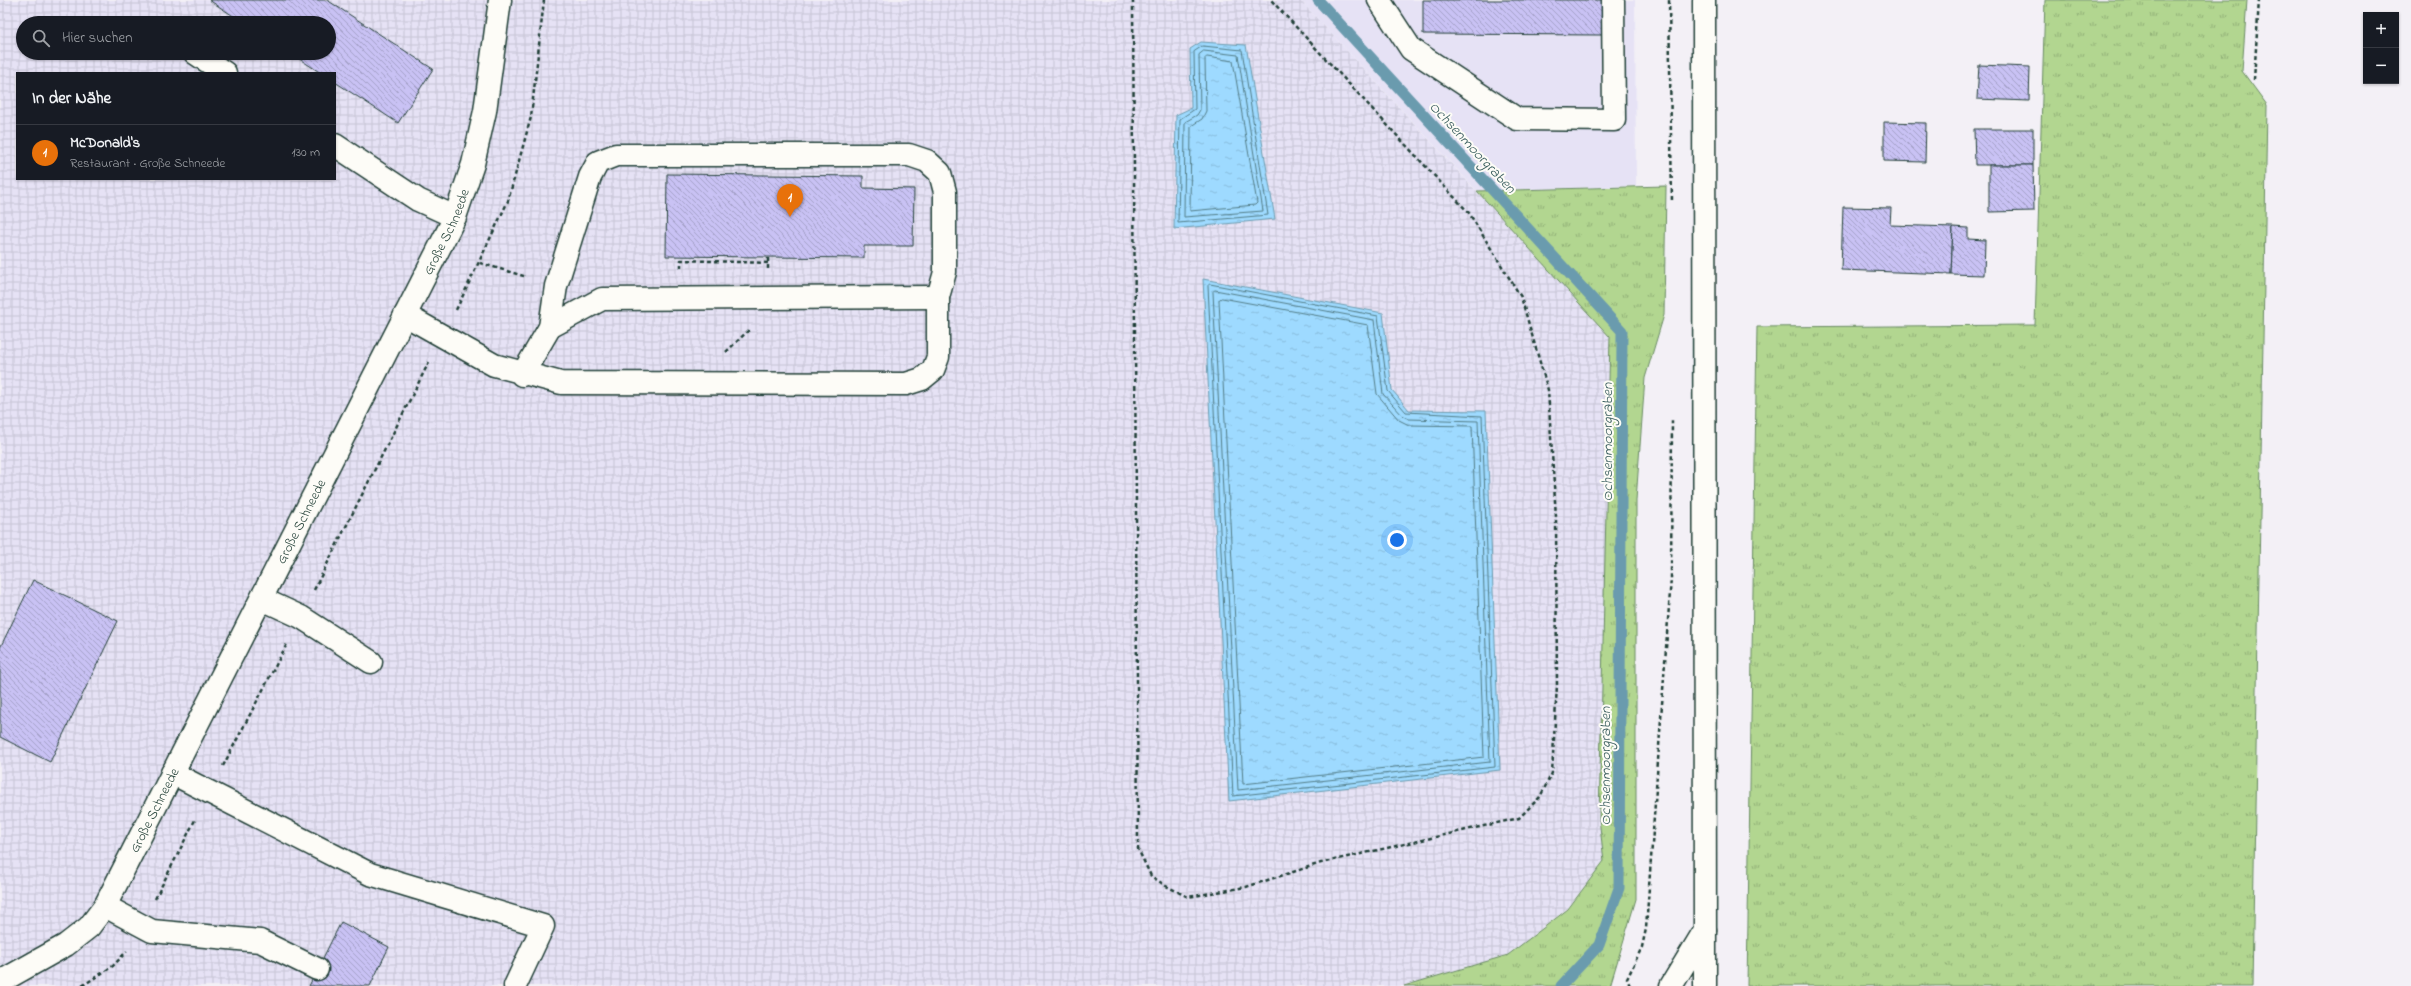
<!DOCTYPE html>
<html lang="de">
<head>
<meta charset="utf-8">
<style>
	:root { --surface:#171b24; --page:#20242c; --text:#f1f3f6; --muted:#9ea1a6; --line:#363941; --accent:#0b8043 }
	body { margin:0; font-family:"Indie Flower",sans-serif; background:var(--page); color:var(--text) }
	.controls { position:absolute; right:12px; top:12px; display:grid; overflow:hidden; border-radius:0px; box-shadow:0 1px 3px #0004 }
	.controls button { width:36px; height:36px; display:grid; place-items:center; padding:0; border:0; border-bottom:1px solid var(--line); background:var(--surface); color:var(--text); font:20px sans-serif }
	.you { position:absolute; left:1397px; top:540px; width:14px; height:14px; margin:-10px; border:3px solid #fff; border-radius:50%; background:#1a73e8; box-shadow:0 0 0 6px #1a73e833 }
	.badge { display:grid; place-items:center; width:26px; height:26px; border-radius:50%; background:var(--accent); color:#fff; font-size:13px; font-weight:700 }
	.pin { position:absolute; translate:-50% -33px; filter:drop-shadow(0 1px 2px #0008) }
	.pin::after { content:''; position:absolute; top:21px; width:14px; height:12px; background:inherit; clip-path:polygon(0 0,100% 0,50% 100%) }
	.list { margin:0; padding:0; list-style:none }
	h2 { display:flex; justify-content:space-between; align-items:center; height:52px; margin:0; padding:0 16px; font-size:17px }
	h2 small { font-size:13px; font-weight:400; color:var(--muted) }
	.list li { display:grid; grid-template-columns:26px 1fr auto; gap:12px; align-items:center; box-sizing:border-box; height:56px; padding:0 16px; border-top:1px solid var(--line) }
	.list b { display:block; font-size:15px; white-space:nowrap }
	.list p { margin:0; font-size:13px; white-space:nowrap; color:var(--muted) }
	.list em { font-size:13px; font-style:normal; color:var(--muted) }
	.icon { flex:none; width:22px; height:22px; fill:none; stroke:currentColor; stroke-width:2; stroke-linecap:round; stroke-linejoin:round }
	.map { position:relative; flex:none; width:2411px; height:986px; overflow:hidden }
	.search { position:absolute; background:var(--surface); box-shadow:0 1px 3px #0004; left:16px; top:16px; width:320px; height:44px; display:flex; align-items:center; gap:10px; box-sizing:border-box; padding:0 14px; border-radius:22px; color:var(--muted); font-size:15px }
	.panel { position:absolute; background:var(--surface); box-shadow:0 1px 3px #0004; left:16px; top:72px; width:320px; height:108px; border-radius:0px }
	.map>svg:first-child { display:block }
	.built { fill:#e6e2f5 }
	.industrial { fill:url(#industrial-grid); fill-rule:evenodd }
	.grass { fill:url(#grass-tufts); stroke:#688a62 }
	.water { fill:url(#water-ripples); stroke:#6b9bae }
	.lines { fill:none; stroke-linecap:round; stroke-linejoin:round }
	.shore { stroke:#527c85; stroke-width:1 }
	.stream { stroke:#6b9bae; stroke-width:11 }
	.building { fill:url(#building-back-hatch); stroke:#1f3d34 }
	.service-casing { stroke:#1f3d34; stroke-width:25 }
	.minor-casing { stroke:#1f3d34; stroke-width:25 }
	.primary-casing { stroke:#1f3d34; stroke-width:25 }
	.motorway-casing { stroke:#1f3d34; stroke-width:25 }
	.path { stroke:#1f3d34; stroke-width:2.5; stroke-dasharray:4 3; stroke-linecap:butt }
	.service { stroke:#fdfcf7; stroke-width:22 }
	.minor { stroke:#fdfcf7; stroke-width:22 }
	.primary { stroke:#fdfcf7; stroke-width:22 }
	.motorway { stroke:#fdfcf7; stroke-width:22 }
	.labels { text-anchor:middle; stroke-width:4; stroke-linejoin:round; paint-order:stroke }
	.street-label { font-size:14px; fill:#1f3d34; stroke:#fdfcf7 }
	.water-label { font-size:15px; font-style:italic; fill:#385c5d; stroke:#fdfcf7 }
</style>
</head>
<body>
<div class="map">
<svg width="2411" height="986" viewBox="0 0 2411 986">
	<defs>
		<pattern id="industrial-grid" width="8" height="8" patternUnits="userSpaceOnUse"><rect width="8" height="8" fill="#e6e2f5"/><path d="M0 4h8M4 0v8" fill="none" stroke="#c5c3d3"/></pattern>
		<pattern id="grass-tufts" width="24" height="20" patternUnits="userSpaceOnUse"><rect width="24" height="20" fill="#b2d690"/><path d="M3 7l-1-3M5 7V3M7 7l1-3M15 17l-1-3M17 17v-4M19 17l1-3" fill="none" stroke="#90af76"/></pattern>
		<pattern id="water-ripples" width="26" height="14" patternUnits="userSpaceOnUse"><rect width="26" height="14" fill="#9edaff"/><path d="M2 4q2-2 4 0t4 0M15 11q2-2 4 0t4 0" fill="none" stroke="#88bcdb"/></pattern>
		<pattern id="building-back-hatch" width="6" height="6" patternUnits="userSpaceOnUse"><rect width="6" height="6" fill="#c9c2f4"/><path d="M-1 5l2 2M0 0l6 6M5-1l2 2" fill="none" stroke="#a39fc6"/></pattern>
	</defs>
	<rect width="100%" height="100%" fill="#f3f0f6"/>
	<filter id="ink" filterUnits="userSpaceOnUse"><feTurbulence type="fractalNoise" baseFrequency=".025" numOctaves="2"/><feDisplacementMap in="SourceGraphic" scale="8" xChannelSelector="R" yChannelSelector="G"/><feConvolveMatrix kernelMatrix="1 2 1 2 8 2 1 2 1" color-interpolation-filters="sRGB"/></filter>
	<g filter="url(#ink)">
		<!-- built -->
		<polygon class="built" points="1300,0 1635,0 1636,186 1477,191"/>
		<!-- industrial -->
		<path class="industrial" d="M0,0H1300L1610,336L1599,818L1604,861L1568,908L1508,955L1404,986H0ZM23,23H329V53H23ZM17,73H335V179H17Z"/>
		<!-- grass -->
		<g class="grass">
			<polygon points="2045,0 2247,0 2242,71 2267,105 2252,986 1747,986 1757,327 2035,325"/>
			<polygon points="1666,186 1664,315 1645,378 1636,500 1636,899 1610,986 1404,986 1508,955 1568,909 1604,861 1599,818 1610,337 1477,191"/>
		</g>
		<!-- water -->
		<g class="water">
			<polygon points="1201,42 1246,45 1275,219 1174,229 1176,115 1191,108 1190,49"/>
			<polygon points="1203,279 1383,313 1392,390 1409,410 1486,411 1500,770 1229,801"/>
		</g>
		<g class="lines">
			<!-- shore -->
			<g class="shore">
				<polygon points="1203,46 1242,50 1268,215 1178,223 1180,119 1195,109 1194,52"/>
				<polygon points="1204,51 1238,55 1263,211 1184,217 1185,122 1197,115 1200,110 1199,55"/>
				<polygon points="1207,57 1233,61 1257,203 1255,205 1190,211 1191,126 1202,119 1206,111 1205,59"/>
				<polygon points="1210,284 1378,316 1388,391 1406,412 1482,416 1495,767 1233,796 1208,286"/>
				<polygon points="1215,290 1374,320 1383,394 1403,416 1409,419 1478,421 1490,762 1238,790 1213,292"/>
				<polygon points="1222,298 1368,325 1377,394 1399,420 1409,425 1472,426 1484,757 1243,784 1219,300"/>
			</g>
			<!-- stream -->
			<polyline class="stream" points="1318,0 1622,331 1619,888 1599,945 1561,986"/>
		</g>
		<!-- building -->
		<g class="building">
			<polygon points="209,0 327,0 433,69 398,123 335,82 335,73 321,73 290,53 329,53 329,23 244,23"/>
			<polygon points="1423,0 1602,0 1602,35 1423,34"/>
			<polygon points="1979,65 2030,67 2029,101 1977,99"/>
			<polygon points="1884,122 1926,123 1925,162 1884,161"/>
			<polygon points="1974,129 2033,129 2033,165 1975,165"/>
			<polygon points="1989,165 2033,165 2034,211 1989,212"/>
			<polygon points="667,174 863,176 863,188 914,189 913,246 864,246 864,258 666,256"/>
			<polygon points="1843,207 1891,208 1890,225 1953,227 1951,274 1841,270"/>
			<polygon points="1953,227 1968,228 1968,239 1985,240 1984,275 1951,274"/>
			<polygon points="33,580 118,621 50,762 0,737 0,648"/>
			<polygon points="341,922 389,947 370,986 309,986"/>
		</g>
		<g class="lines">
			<defs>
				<g id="service">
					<polyline points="1379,0 1411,49 1517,119 1614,120 1613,0"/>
					<polyline points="195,53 225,73"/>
					<polyline points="335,145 418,200 455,217"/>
					<polyline points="405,315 494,365 561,383 906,384 922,379 933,370 938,357 938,297 945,272 945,192 940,173 927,161 909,155 616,155 598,162 590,177 556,286 550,327 522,375"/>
					<polyline points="550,327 602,299 938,297"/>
					<polyline points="262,599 301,617 371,662"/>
					<polyline points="172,773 370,874 543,926 515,986"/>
					<polyline points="105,906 152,931 260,941 317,969"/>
				</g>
				<g id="minor">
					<path id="s1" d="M0,982L66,945L89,927L105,906L455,217L473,164L485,111L500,0"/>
				</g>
				<polyline id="primary" points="1704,0 1705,986"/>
				<polyline id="motorway" points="1671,986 1705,930"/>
			</defs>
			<!-- service casing -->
			<use href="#service" class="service-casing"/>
			<!-- minor casing -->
			<use href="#minor" class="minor-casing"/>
			<!-- primary casing -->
			<use href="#primary" class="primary-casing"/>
			<!-- motorway casing -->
			<use href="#motorway" class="motorway-casing"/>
			<!-- path -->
			<g class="path">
				<polyline points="1133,0 1138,849 1151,876 1166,886 1188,897 1246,887 1321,863 1519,818 1540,797 1552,773 1557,685 1556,517 1548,390 1521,297 1469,213 1271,0"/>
				<polyline points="1669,0 1672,203"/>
				<polyline points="2254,80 2259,0"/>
				<polyline points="480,263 527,277"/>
				<polyline points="681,268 681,260 768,263"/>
				<polyline points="768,269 768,257"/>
				<polyline points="456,310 508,201 531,117 544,0"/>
				<polyline points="726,352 750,329"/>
				<polyline points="314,590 429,362"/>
				<polyline points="223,766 287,644"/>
				<polyline points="155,899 196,818"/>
				<polyline points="82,986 113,966 127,951"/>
				<polyline points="1630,986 1627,979 1642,947 1646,929 1671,578 1672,418"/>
			</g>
			<!-- service -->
			<use href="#service" class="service"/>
			<!-- minor -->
			<use href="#minor" class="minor"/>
			<!-- primary -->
			<use href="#primary" class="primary"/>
			<!-- motorway -->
			<use href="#motorway" class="motorway"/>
		</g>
	</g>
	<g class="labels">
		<!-- street labels -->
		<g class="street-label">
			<text dy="5" stroke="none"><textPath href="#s1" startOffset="887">Große Schneede</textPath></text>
			<text dy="5" stroke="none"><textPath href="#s1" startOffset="563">Große Schneede</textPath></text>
			<text dy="5" stroke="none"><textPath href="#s1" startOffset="239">Große Schneede</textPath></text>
		</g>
		<!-- water labels -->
		<g class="water-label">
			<text transform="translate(1473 147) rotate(47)" y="5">Ochsenmoorgraben</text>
			<text transform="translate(1607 442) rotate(-90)" y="5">Ochsenmoorgraben</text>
			<text transform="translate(1605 766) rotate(-90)" y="5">Ochsenmoorgraben</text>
		</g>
	</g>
</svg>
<div class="controls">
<button>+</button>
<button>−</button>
</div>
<div class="you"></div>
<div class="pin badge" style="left:790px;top:217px;background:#e8710a">1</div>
<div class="search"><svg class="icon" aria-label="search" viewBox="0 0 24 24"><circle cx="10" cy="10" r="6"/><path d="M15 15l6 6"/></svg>Hier suchen</div>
<section class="panel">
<h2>In der Nähe<small></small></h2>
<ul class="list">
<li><span class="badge" style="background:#e8710a">1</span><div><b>McDonald's</b><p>Restaurant · Große Schneede</p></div><em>130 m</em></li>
</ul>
</section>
</div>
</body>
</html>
